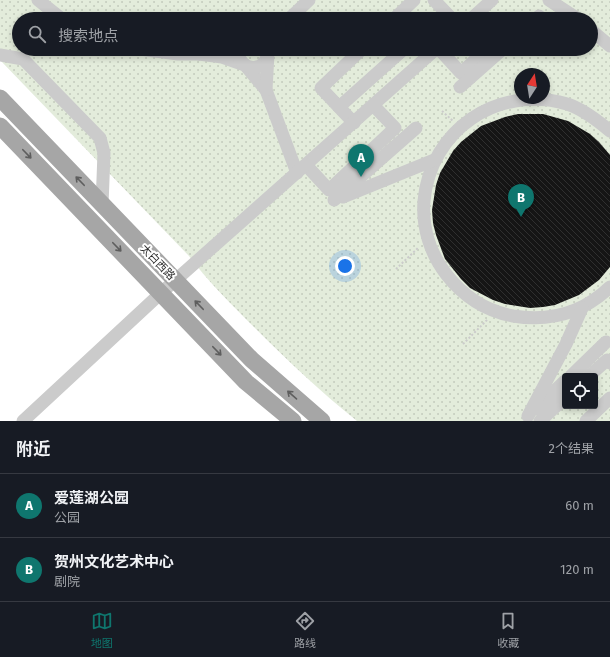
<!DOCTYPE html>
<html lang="zh">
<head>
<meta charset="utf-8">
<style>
	:root { --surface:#171b24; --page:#20242c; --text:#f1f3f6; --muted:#9ea1a6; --line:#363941; --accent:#0f766e }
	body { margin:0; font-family:"Fira Sans","Noto Sans SC",sans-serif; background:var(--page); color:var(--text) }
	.controls { position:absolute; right:12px; bottom:12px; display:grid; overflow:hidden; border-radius:4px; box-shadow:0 2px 6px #0003 }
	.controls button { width:36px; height:36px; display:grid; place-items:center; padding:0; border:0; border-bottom:1px solid var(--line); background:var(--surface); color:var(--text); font:20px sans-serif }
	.compass { position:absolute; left:514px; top:68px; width:36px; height:36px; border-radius:50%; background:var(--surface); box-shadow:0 2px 6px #0003; rotate:12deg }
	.you { position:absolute; left:345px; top:266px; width:14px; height:14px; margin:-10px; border:3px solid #fff; border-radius:50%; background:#1a73e8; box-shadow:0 0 0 6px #1a73e833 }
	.badge { display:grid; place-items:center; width:26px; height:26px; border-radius:50%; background:var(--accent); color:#fff; font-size:13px; font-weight:700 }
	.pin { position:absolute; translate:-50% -33px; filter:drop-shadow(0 1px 2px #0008) }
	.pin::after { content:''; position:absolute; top:21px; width:14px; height:12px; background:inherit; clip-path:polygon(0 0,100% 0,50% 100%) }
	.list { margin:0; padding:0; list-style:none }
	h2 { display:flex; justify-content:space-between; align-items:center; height:52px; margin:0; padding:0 16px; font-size:17px }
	h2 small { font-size:13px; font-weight:400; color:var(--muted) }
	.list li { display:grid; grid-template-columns:26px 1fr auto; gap:12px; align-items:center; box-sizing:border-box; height:64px; padding:0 16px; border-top:1px solid var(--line) }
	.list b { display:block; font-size:15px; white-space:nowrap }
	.list p { margin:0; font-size:13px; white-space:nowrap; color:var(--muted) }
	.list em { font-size:13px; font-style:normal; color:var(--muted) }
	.icon { flex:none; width:22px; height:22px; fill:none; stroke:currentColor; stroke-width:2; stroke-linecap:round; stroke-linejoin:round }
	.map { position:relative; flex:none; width:610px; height:421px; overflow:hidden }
	.search { position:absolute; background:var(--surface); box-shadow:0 2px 6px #0003; left:12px; right:12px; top:12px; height:44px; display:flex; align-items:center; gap:10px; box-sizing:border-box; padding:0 14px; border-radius:22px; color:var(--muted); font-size:15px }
	.sheet { height:180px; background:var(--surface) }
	nav { display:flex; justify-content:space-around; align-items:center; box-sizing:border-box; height:56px; border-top:1px solid var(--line); background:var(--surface); font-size:11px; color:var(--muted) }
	nav a { display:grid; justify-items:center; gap:2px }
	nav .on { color:var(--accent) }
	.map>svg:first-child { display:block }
	.park { fill:url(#park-dots); fill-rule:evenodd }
	.building { fill:url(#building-back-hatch) }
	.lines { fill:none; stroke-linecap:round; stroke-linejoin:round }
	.path { stroke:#cbcbcb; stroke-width:2; stroke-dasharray:2 2; stroke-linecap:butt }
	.minor { stroke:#cbcbcb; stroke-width:13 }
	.major { stroke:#a6a6a6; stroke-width:17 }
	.oneway { stroke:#5e5e5e }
	.labels { text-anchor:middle; stroke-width:4; stroke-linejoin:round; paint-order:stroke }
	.street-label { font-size:11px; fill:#2e2e2e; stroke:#fff }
</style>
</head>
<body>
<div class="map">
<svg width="610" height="421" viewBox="0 0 610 421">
	<defs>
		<pattern id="park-dots" width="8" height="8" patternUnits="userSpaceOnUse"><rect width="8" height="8" fill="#e3ecdb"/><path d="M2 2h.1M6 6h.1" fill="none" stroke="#c3cbbc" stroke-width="1.8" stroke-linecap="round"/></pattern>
		<pattern id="building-back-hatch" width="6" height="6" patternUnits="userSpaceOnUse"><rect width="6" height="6" fill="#151515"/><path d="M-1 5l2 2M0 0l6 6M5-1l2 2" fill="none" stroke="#2f2f2f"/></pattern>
	</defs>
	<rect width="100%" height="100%" fill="#fff"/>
	<!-- park -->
	<path class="park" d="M0,0H610V421H357C322,393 289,362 257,330C233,306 209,283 189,256L0,60ZM19,19H591V49H19ZM520,74H544V98H520ZM565,376H595V406H565Z"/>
	<!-- building -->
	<polygon class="building" points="518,114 543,114 568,121 590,134 599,142 610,155 610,267 599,280 579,295 555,305 543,307 530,308 505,304 493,300 470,288 461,279 445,259 436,235 433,223 432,210 436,185 440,173 453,151 461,142 481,126 505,117"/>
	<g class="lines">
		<!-- path -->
		<g class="path">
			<polyline points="442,111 453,121"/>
			<polyline points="396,269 419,247"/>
			<polyline points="463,344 488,319"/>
		</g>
		<!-- minor -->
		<g class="minor">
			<polyline points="38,0 62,19"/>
			<polyline points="434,0 452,19"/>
			<polyline points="549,0 578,19"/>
			<polyline points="289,19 309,0"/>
			<polyline points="394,19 414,0"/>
			<polyline points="471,19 492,0"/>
			<polyline points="536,19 539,16"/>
			<polyline points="591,30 610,46"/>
			<polyline points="140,49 178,54 199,54"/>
			<polyline points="219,49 199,54 222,57 245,65 266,90 297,173"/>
			<path d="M239,49C236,74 271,73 267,49"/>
			<polyline points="439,49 461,73 487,49"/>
			<polyline points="0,55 23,59 100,138 104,153 102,205"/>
			<polyline points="460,87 503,49"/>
			<polyline points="266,90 268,54"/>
			<polyline points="339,107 404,49"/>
			<polyline points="354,123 321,88 362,49"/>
			<path d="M610,131C597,120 583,109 567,104C498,84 430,130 424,201C422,227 430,253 446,274C463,296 486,311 513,316C550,322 583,313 610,287"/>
			<polyline points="306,165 329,190 395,128 374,106"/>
			<polyline points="343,197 434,160"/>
			<polyline points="334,200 416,128"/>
			<polyline points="571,376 606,342"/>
			<polyline points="589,376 607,360 610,363"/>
			<polyline points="536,409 565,381"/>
			<polyline points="528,416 566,344 582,308"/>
			<polyline points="23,421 161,293 436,49"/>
			<polyline points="540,421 565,398"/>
			<polyline points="586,421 610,398"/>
		</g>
		<!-- major -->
		<g class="major">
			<polyline points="0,98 252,360 322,421"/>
			<polyline points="0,126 246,382 293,421"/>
		</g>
	</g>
	<!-- one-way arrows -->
	<defs><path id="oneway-shaft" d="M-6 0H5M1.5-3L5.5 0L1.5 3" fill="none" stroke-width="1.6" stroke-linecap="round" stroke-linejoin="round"/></defs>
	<g class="oneway">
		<use href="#oneway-shaft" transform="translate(27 154) rotate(46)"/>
		<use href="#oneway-shaft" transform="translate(80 181) rotate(-134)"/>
		<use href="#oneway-shaft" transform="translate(117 247) rotate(46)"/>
		<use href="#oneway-shaft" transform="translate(199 305) rotate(-134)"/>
		<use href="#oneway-shaft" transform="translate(217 351) rotate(46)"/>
		<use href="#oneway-shaft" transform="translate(292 395) rotate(-139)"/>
	</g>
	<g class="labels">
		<!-- street labels -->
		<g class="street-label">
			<text transform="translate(158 262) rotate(46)" y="4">太白西路</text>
		</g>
	</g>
</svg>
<div class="controls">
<button><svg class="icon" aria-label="locate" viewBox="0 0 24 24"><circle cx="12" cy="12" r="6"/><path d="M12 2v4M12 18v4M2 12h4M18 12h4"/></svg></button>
</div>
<svg class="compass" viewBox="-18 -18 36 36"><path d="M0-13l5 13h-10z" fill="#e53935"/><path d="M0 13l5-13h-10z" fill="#9ea1a6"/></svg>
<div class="you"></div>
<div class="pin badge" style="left:361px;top:177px">A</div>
<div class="pin badge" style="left:521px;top:217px">B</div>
<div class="search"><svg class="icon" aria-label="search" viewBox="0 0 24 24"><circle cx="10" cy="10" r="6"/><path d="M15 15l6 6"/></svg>搜索地点</div>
</div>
<section class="sheet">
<h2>附近<small>2个结果</small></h2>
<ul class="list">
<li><span class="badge">A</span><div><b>爱莲湖公园</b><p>公园</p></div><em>60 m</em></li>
<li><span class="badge">B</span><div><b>贺州文化艺术中心</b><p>剧院</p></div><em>120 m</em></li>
</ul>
</section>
<nav>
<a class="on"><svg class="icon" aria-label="map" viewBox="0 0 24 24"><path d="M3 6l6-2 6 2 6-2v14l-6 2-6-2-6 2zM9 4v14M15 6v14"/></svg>地图</a>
<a><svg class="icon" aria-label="directions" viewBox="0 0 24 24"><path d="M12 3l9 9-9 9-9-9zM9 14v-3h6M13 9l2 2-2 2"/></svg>路线</a>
<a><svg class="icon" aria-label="saved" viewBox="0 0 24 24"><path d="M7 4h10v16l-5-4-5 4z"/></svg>收藏</a>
</nav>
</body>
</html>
